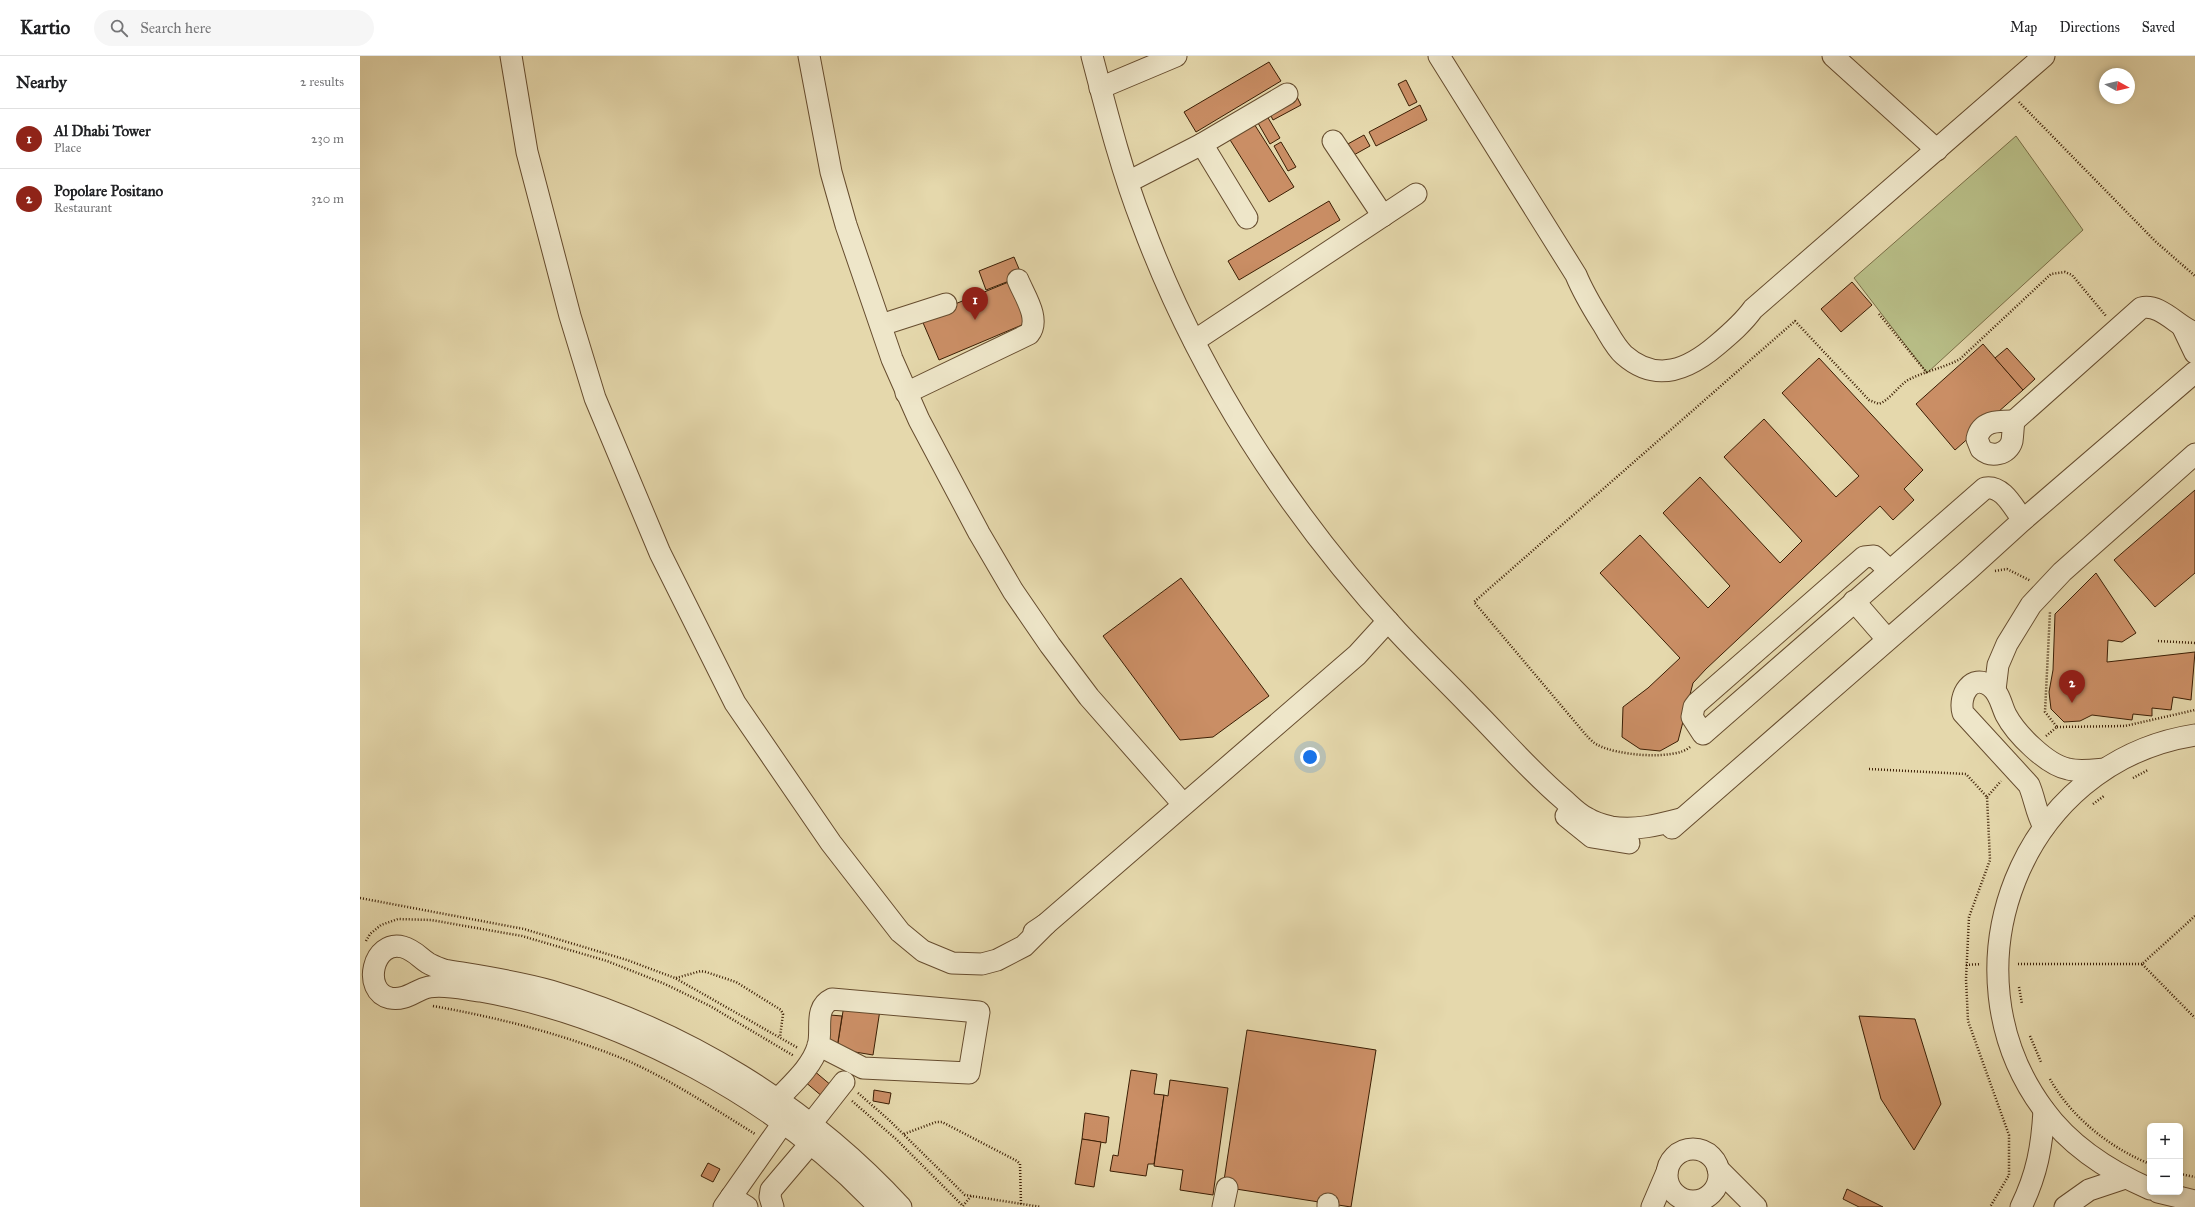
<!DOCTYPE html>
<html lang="en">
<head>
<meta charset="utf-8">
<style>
	:root { --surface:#fff; --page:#f6f6f6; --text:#202124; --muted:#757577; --line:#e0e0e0; --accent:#8f2418 }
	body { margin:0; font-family:"IM FELL Great Primer",serif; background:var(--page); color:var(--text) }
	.controls { position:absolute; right:12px; bottom:12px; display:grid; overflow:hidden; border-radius:6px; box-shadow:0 2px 6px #0003 }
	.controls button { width:36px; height:36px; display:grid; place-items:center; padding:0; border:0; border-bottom:1px solid var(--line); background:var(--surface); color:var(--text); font:20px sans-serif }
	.compass { position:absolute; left:1739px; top:12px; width:36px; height:36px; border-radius:50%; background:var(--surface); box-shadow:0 2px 6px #0003; rotate:98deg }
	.you { position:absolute; left:950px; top:701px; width:14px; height:14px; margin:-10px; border:3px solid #fff; border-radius:50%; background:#1a73e8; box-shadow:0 0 0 6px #1a73e833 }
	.badge { display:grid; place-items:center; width:26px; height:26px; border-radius:50%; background:var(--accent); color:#fff; font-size:13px; font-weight:700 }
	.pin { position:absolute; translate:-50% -33px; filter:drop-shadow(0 1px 2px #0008) }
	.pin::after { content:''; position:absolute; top:21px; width:14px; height:12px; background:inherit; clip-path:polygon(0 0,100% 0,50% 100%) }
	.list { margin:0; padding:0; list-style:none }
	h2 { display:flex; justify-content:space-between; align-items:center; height:52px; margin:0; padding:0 16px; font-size:17px }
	h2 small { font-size:13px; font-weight:400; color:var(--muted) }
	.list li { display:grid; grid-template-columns:26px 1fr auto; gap:12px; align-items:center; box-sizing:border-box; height:60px; padding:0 16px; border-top:1px solid var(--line) }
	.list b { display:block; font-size:15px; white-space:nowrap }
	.list p { margin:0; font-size:13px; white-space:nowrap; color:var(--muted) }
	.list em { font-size:13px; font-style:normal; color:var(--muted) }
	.icon { flex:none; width:22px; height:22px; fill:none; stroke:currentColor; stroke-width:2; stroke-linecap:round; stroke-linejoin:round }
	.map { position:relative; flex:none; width:1835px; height:1151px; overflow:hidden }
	header { display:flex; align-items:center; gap:24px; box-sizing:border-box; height:56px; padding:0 20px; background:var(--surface); border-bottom:1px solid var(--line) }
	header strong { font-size:19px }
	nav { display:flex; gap:22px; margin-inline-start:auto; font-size:14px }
	.search { width:280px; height:36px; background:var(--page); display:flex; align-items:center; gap:10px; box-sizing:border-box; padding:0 14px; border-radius:22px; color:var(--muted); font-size:15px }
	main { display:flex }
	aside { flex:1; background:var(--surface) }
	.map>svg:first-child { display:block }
	.green { fill:#b8be87; stroke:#7a6e46 }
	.building { fill:#ca8e65; stroke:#3b1e04 }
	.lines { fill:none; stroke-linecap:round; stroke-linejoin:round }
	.minor-casing { stroke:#664c2e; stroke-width:23 }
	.path { stroke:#3b1e04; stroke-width:2.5; stroke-dasharray:1 2; stroke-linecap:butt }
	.minor { stroke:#eee6c9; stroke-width:21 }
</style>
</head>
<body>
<header>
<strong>Kartio</strong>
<div class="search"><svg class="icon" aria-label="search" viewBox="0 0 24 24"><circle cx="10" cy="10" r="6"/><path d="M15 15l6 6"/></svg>Search here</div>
<nav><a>Map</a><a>Directions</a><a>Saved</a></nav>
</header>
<main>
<aside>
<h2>Nearby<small>2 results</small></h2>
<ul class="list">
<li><span class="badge">1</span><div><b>Al Dhabi Tower</b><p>Place</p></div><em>230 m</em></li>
<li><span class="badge">2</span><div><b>Popolare Positano</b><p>Restaurant</p></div><em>320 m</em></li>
</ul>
</aside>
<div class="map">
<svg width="1835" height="1151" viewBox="0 0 1835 1151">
	<rect width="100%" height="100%" fill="#e5d8ac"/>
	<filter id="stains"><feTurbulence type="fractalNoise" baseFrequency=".005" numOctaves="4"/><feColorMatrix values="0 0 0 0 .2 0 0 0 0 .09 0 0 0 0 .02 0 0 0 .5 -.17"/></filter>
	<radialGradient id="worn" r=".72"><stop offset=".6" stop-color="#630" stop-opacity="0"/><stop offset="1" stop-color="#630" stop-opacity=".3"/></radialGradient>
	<!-- green -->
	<polygon class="green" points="1656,80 1723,174 1567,317 1494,222"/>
	<!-- building -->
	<g class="building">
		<polygon points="909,6 921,25 836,76 824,56"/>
		<polygon points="1046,24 1057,46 1049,50 1038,28"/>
		<polygon points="937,41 941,49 913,64 909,56"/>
		<polygon points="1060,49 1067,64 1016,90 1009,76"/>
		<polygon points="904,55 920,82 910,88 894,60"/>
		<polygon points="891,63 934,131 909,146 867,79"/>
		<polygon points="1004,79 1010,90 992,100 986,89"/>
		<polygon points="921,86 936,111 928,115 914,90"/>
		<polygon points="969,145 980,164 879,224 868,205"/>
		<polygon points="654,201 662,220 626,234 619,215"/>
		<polygon points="651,225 669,266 579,304 561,262"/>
		<polygon points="1492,226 1512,249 1481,276 1461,253"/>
		<polygon points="1623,288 1663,334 1595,394 1556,348"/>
		<polygon points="1647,292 1675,323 1663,334 1635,302"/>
		<polygon points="1459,302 1563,414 1544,433 1554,444 1533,464 1520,450 1346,613 1333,627 1318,685 1300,695 1280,693 1262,681 1263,651 1288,632 1320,602 1240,517 1280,479 1348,552 1370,530 1303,457 1340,421 1420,507 1442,485 1364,401 1404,363 1476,441 1499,420 1422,337"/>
		<polygon points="1835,434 1835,517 1795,551 1754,504"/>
		<polygon points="1736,517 1776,577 1762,586 1748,584 1747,606 1835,596 1831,644 1813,641 1811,654 1792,652 1792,660 1773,658 1772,664 1732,659 1720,665 1704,666 1691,653 1689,636 1693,614 1695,558"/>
		<polygon points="821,522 909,640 853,681 820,684 743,580"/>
		<polygon points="484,949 520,954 513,999 477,993"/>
		<polygon points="470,959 482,960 477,992 465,990"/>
		<polygon points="1499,960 1555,963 1581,1048 1554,1094 1521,1043"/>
		<polygon points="887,974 1016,994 991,1151 863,1131"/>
		<polygon points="453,1014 472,1030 463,1041 444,1025"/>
		<polygon points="771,1014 797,1018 794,1038 804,1039 794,1108 788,1108 786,1120 750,1115 753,1099 758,1100"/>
		<polygon points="810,1024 868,1032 853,1139 820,1134 823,1114 794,1110 804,1039 808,1040"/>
		<polygon points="514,1034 531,1037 529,1048 513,1045"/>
		<polygon points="725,1057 749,1061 746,1087 722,1083"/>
		<polygon points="722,1083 741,1086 734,1131 715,1128"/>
		<polygon points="348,1107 360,1113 353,1126 341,1120"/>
		<polygon points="1487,1133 1523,1151 1499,1151 1483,1143"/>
	</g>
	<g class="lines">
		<defs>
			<g id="minor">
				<polyline points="151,0 167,96 210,260 235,342 300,497 375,647 471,787 540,876 563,895 592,907 622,908 637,904 664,890 686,868"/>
				<polyline points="449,0 471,116 486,169 532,303 559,364 619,477 653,535 690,589 729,641 823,748"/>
				<path d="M732,0C747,57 761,113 782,167C838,318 928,457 1037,575C1061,601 1087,626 1112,652C1142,682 1170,715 1203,743C1210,749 1218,758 1227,762C1233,766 1243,769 1251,771C1275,775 1298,769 1321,763"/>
				<path d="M1079,0L1216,219C1223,236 1232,251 1242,267C1249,278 1255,291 1264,299C1297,328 1329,313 1357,289C1370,278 1383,267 1393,253L1684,0"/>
				<polyline points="1473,0 1577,94"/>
				<polyline points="740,32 816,0"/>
				<polyline points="973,85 1023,160"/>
				<polyline points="842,88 887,162"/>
				<polyline points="768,126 842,88 927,38"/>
				<polyline points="521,269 586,248"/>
				<polyline points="1823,272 1835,297"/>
				<polyline points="834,285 1056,138"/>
				<path d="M546,337L669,278C681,263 664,239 658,224"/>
				<path d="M1654,365L1781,252C1800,247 1817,270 1835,277"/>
				<path d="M1654,365C1653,371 1653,378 1652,385C1648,399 1631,402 1621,393L1617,383C1621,364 1639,365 1654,365Z"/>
				<path d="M1529,514L1514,500L1504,501L1337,647L1334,651L1332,661L1343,678L1625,432C1643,429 1653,451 1663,464"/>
				<polyline points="1494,545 1527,583"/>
				<polyline points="1635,634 1638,609 1647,588 1671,549 1702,516 1835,398"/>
				<polyline points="1206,760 1232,781 1269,787"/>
				<path d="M1684,771C1676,757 1675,743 1669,729L1603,657C1598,639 1612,617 1630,630C1640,637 1641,649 1646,659C1656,678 1687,709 1708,713C1719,716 1733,714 1744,713"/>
				<polyline points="1312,772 1608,514 1663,464 1835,316"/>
				<polyline points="674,876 686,868 997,599 1028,565"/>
				<path d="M417,1044C432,1028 452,1011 458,990C463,974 453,952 472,943L619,956L609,1017L503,1012L458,989"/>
				<polyline points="451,1068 484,1026"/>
				<circle cx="1333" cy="1119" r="26"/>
				<polyline points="1358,1113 1396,1151"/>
				<path d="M1790,1133C1749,1115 1711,1091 1684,1054C1580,914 1661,706 1835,679"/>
				<polyline points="1798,1136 1835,1145"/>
				<polyline points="371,1141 387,1151"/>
				<polyline points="364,1151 423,1067"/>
				<polyline points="413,1151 410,1141 411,1134 450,1088"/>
				<path d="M519,1151C419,1044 264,960 120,935C104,933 85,928 69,931C55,934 46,945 30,942C1,935 13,883 43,891C54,894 59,901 68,907C73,910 79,912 84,914C120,920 156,925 191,935C324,974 447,1049 541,1151"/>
				<polyline points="863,1151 867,1132"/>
				<polyline points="968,1151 968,1148"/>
				<polyline points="1292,1151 1307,1116"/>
				<path d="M1661,1151C1677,1118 1682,1091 1684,1054"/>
				<polyline points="1705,1151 1729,1134 1765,1122"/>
			</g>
		</defs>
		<!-- minor casing -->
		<use href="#minor" class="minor-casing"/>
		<!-- path -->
		<g class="path">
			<polyline points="1659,46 1795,185 1835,220"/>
			<polyline points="1519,258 1567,317"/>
			<polyline points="1635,515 1647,513 1671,525"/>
			<polyline points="1798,585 1835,587"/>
			<polyline points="1697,671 1765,670 1835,654"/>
			<polyline points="1686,680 1697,671 1685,656 1690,556"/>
			<path d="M1330,691C1314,705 1255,699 1238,689C1233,687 1229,682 1226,679L1114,546L1435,265L1509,344L1519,348C1531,343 1537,331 1548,324C1565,315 1584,312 1600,303L1691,218L1705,216L1712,219L1746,260"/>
			<polyline points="1509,713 1606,718 1627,741 1630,804 1609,861 1606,923 1608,965 1649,1079 1649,1119 1630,1151"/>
			<polyline points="1773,722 1788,714"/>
			<polyline points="1627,741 1641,725"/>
			<polyline points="1733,748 1744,740"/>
			<polyline points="0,842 164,873 267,904 315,922 438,992"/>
			<polyline points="1835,860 1782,908 1835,962"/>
			<polyline points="6,885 10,878 21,869 38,863 71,864 162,880 247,905 305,928 350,950 434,1000"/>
			<polyline points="1658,908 1782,908"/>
			<polyline points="1606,909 1621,908"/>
			<polyline points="316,922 341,915 346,916 376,926 421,954 423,958 420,981"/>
			<polyline points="1659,931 1662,948"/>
			<path d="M73,950C140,962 203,978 266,1004C311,1024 353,1052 395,1078"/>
			<polyline points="1670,980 1681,1006"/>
			<path d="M1690,1023C1711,1061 1750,1092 1790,1108"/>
			<polyline points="498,1037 529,1064 605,1139 681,1151"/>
			<polyline points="492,1045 536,1083 603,1150"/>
			<polyline points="544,1078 576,1066 582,1066 657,1105 660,1108 661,1148"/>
			<polyline points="1820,1118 1835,1121"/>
			<polyline points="603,1150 611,1140"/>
		</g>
		<!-- minor -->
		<use href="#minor" class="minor"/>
	</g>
	<rect width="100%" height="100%" filter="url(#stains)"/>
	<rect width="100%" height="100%" fill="url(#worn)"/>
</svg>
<div class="controls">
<button>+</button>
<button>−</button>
</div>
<svg class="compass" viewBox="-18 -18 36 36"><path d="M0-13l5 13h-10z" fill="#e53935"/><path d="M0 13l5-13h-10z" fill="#757577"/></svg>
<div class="you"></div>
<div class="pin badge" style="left:615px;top:264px">1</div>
<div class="pin badge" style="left:1712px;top:647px">2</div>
</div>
</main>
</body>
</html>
